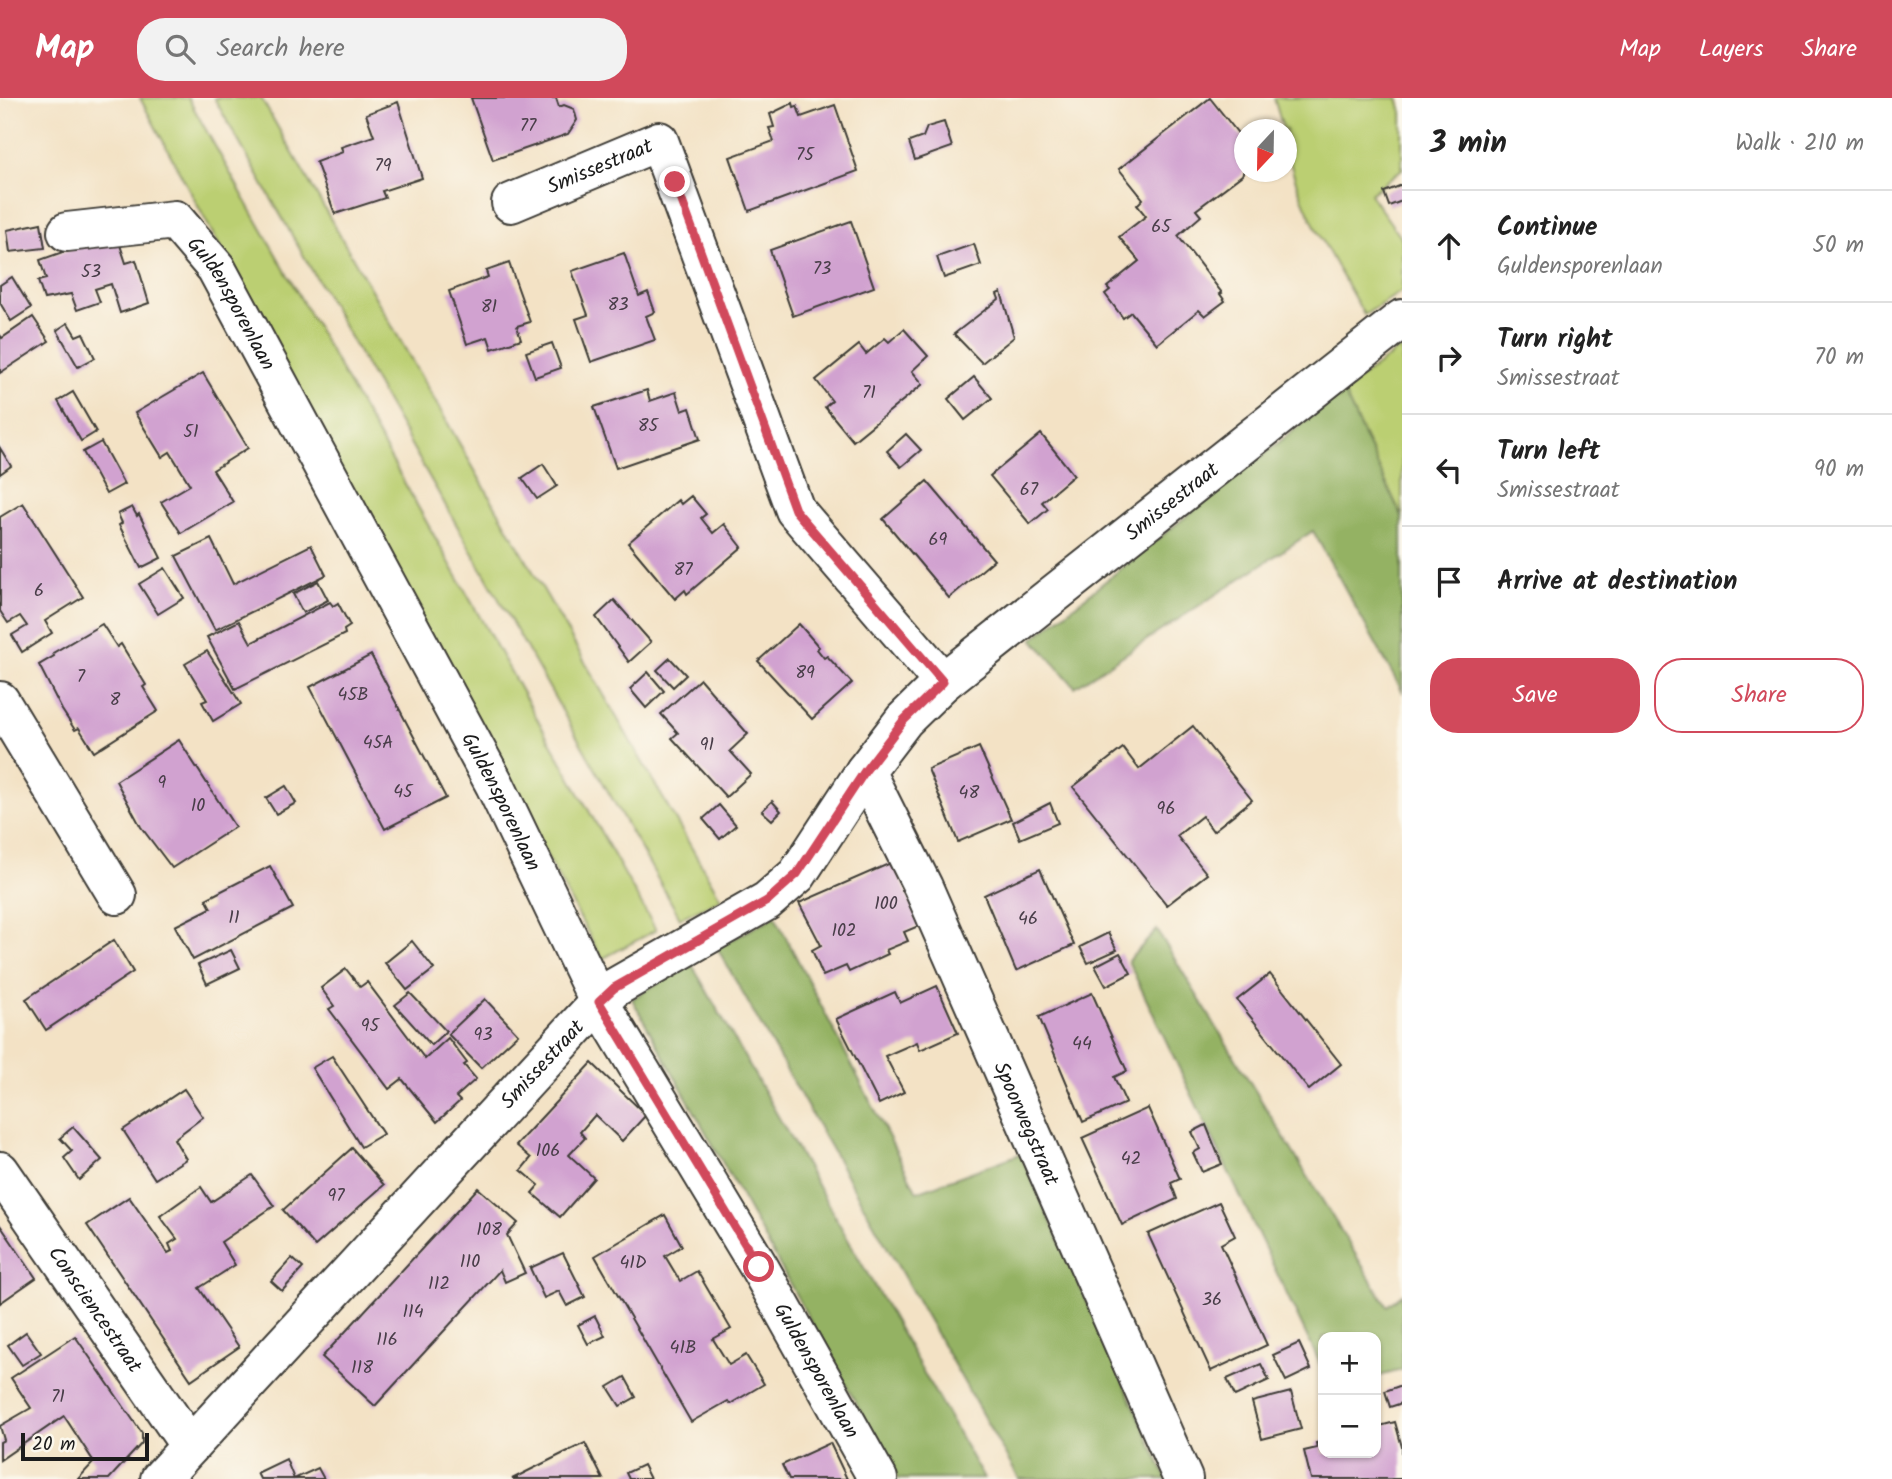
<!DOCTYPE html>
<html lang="en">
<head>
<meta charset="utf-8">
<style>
	:root { --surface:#fff; --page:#f2f2f2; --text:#222; --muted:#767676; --line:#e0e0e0; --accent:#d1495b }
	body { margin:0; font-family:Kalam,sans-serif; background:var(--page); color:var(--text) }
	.controls { position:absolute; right:21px; bottom:21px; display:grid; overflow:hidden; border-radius:14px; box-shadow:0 2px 5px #0004 }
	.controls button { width:63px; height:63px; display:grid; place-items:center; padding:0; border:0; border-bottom:2px solid var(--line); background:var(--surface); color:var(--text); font:35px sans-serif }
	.compass { position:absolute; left:1234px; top:21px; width:63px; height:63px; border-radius:50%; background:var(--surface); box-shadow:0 2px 5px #0004; rotate:202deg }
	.scale { position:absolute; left:21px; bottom:18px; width:128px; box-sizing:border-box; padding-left:7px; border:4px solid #1c1c1c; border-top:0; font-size:19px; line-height:24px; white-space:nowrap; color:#1c1c1c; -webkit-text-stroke:5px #fbf7ec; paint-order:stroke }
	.stop { position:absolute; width:21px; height:21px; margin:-16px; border:5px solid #d1495b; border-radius:50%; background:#fff }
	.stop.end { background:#d1495b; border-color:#fff; box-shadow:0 2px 7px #0008 }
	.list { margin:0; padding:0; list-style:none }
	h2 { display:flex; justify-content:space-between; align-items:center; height:91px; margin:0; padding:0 28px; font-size:30px }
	h2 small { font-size:23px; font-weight:400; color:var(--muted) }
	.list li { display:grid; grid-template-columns:46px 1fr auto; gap:21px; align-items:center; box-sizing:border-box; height:112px; padding:0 28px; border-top:2px solid var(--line) }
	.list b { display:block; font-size:26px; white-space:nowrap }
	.list p { margin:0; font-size:23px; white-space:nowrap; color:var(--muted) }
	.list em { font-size:23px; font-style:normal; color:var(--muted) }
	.actions { display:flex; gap:14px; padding:21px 28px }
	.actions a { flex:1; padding:16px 0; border:2px solid var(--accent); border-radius:28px; text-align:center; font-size:24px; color:var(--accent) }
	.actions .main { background:var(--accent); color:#fff }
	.icon { flex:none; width:38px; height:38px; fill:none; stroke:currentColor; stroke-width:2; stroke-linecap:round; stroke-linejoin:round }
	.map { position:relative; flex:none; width:1402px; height:1381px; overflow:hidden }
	header { display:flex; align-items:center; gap:42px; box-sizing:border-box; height:98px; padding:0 35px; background:var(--accent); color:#fff }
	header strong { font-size:33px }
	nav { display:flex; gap:38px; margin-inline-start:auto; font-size:24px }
	.search { width:490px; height:63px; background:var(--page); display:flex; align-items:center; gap:18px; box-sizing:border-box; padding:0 24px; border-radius:28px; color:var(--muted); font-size:26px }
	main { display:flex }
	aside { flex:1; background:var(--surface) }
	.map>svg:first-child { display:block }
	.green { fill:#bbcf72; stroke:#6c7647; stroke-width:2 }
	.forest { fill:#94b264; stroke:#586740; stroke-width:2 }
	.building { fill:#d1a2d0 }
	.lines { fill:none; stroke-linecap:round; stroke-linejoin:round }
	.minor-casing { stroke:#3c3a35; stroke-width:42 }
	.minor { stroke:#fff; stroke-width:38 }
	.route { stroke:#d1495b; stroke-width:9 }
	.labels { text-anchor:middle; stroke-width:5; stroke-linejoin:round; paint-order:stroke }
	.number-label { font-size:18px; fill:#493e49 }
	.street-label { font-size:21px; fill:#1c1c1c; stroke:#fbf7ec }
</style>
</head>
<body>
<header>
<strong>Map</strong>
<div class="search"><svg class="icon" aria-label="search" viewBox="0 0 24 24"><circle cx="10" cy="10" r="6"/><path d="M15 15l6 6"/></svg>Search here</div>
<nav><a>Map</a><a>Layers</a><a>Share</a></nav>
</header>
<main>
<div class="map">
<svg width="1402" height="1381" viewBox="0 0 1402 1381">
	<rect width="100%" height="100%" fill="#fbf7ec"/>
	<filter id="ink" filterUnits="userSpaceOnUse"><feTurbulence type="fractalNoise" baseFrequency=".0143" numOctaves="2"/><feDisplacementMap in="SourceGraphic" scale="14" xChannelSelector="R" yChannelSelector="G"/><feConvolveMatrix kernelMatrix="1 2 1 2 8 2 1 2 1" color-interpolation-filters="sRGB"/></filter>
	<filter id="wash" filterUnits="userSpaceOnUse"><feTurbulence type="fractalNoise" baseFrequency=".00686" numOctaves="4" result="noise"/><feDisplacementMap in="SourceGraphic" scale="28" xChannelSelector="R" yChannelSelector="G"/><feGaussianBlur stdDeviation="1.57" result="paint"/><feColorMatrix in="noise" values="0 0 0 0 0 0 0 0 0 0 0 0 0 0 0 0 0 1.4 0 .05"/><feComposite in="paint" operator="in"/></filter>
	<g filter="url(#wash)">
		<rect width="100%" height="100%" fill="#f3e2c5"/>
		<!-- green -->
		<g class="green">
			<polygon points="140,0 188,0 656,832 602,861"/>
			<polygon points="214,0 261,0 721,801 680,820"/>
			<path d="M1274,0H1398L1402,15V71L1370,96L1402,141V193L1364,217C1336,165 1286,91 1286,32L1283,31Z"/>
			<polygon points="1402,249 1402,419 1343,293"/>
		</g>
		<!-- forest -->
		<g class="forest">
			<polygon points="1343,293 1402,419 1402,593 1313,433 1075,589 1033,541"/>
			<polygon points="775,818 917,1094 1020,1056 1167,1381 1019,1381 717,850"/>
			<polygon points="1157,832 1387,1208 1402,1196 1402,1272 1376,1279 1376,1239 1323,1239 1323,1272 1128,863"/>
			<polygon points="691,865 984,1381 898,1381 632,901"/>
		</g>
		<g id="blocks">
			<!-- building -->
			<g class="building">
				<polygon points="471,0 556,0 559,9 564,7 574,11 577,22 568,36 493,62"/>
				<polygon points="1210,0 1241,39 1244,36 1244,72 1242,77 1196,112 1201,118 1178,138 1222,195 1220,196 1225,203 1205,218 1199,212 1157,246 1131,214 1123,220 1105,196 1110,192 1107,189 1139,163 1119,139 1146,118 1137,107 1143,101 1119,71"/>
				<polygon points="398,4 422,80 382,93 385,100 335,116 316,64 343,54 341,49 374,38 366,16"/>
				<polygon points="793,5 794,9 797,8 801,19 835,7 858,73 749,113 730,59 774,43 769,30 774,29 770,16"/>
				<polygon points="944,24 952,49 915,62 909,44 923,39 927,29"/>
				<polygon points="1402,87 1402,103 1389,108 1384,94"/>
				<polygon points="851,123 874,189 793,218 770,152"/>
				<polygon points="41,125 45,150 10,154 7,132"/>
				<polygon points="116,135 126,165 136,162 149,205 120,215 111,186 95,191 100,204 77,212 71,196 44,201 38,183 46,181 40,162"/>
				<polygon points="974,146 981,167 944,180 937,159"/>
				<polygon points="624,155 639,198 648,194 655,214 646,218 655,242 591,264 576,221 588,217 572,173"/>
				<polygon points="509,165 530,224 517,228 521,241 492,251 488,239 467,246 449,193 488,179 486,173"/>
				<polygon points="12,179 31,210 11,223 0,205 0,187"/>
				<polygon points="1001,194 1014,239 982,265 954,236 999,201 997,196"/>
				<polygon points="33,219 49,243 0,275 0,237 2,240"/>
				<polygon points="68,225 76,238 83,235 95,260 78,269 57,232"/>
				<polygon points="904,231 928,258 912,273 923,286 853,343 825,309 832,303 816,282 859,247 866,256 885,240 889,244"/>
				<polygon points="552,245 561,270 535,279 526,254"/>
				<polygon points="203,275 248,350 213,372 233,404 181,435 161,404 190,387 170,354 162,359 135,315"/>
				<polygon points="974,279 992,300 965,322 948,301"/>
				<polygon points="647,292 650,303 676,294 682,313 690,310 700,341 616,370 594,309"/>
				<polygon points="73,294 96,334 81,343 58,303"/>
				<polygon points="906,336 921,352 901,369 887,353"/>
				<polygon points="1041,336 1074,377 1042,404 1048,411 1030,426 990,378"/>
				<polygon points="101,344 124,386 106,396 83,354"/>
				<polygon points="0,350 11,368 0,376"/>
				<polygon points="543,366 557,388 537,401 522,380"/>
				<polygon points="927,383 994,462 949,500 883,421"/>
				<polygon points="691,398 706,416 701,420 713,435 724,426 742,449 687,496 685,492 675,501 628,445 678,402 681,406"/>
				<polygon points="23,405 83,499 45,523 52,535 22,554 12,537 27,528 20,518 8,525 0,513 0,419"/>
				<polygon points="132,409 137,418 139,416 161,460 141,470 119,427 122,425 118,416"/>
				<polygon points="211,441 233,486 311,447 326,477 215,532 176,458"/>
				<polygon points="165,470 184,500 158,516 139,486"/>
				<polygon points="318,483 328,502 303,515 293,496"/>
				<polygon points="614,502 651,544 629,564 596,519"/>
				<polygon points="330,504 333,508 338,505 350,528 344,532 345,536 235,591 207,539 239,523 251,545"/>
				<polygon points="102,526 117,549 121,546 146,587 143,589 158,613 94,654 79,630 75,632 62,612 39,567 54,558 53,555"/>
				<polygon points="799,526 819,549 817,551 824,560 827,558 852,585 812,621 758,563"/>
				<polygon points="207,553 241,606 213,623 202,604 207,602 185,566"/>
				<polygon points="371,557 446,700 385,731 310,589"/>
				<polygon points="670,560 686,577 673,589 657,572"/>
				<polygon points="648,574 664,593 646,610 630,591"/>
				<polygon points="700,581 748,636 730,653 751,676 726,699 672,640 678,635 661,616"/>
				<polygon points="1193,628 1252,702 1213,733 1202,718 1177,738 1207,776 1167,807 1073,689 1123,650 1139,671"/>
				<polygon points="179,642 235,729 172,770 141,729 116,683"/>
				<polygon points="979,649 1011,721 958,744 928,671"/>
				<polygon points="286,688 296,705 276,716 266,700"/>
				<polygon points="772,703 781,713 772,722 762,713"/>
				<polygon points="1050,705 1058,725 1020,741 1013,724"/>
				<polygon points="719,707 736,727 720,741 703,721"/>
				<polygon points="893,764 921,827 904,834 908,843 886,852 888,856 849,874 846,868 823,878 812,852 821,847 799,805"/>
				<polygon points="270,768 293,810 193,862 175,828 211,810 206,801"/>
				<polygon points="1040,771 1074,847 1016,873 984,797"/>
				<polygon points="1108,835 1117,852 1088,865 1080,849"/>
				<polygon points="114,842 133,874 46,932 26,901"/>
				<polygon points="412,843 434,871 407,892 385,865"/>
				<polygon points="231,852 240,870 207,886 198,867"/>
				<polygon points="1120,855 1131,875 1106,888 1095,868"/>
				<polygon points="346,871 360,889 367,884 425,961 448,940 467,965 464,967 476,981 456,999 460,1003 437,1024 402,981 389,991 329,911 334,908 321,890"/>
				<polygon points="1270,876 1341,966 1309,992 1237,902"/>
				<polygon points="937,888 958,935 920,952 917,944 885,958 904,994 879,1006 836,921 895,894 900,905"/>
				<polygon points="410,895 446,933 431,947 395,907"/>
				<polygon points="1092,895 1127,973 1114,979 1126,1005 1083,1024 1039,919"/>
				<polygon points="485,901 518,936 481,970 448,936"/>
				<polygon points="332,958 383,1036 361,1049 312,970"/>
				<polygon points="592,965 646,1017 622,1043 595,1017 580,1034 585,1040 569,1057 594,1080 560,1119 532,1095 539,1087 521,1072 531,1060 516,1047"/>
				<polygon points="184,991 203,1019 174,1041 186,1061 155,1081 123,1032"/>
				<polygon points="1148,1010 1180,1081 1171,1085 1177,1101 1122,1127 1082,1040"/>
				<polygon points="1206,1027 1222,1066 1202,1074 1193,1055 1200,1051 1192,1034"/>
				<polygon points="73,1029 102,1062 79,1082 64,1060 72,1053 60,1040"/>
				<polygon points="352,1050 384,1087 315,1148 283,1112"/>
				<polygon points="252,1077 274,1108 221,1144 235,1167 199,1190 239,1249 191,1282 87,1127 129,1099 168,1155 172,1153 169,1146 177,1141 160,1118 201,1089 211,1104"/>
				<polygon points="478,1090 518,1125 507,1137 525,1175 505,1184 500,1172 375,1308 322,1259"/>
				<polygon points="1219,1104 1235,1138 1221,1146 1267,1247 1211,1273 1148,1136"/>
				<polygon points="665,1117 682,1148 665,1158 680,1183 697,1173 731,1231 713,1241 729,1267 746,1257 764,1286 730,1306 728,1303 691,1324 595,1158"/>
				<polygon points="0,1127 36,1180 0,1205"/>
				<polygon points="563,1155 585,1199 567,1208 559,1193 544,1200 530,1170"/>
				<polygon points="292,1160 303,1170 282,1193 271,1183"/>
				<polygon points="595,1218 605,1238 588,1246 578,1227"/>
				<polygon points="26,1234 41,1255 22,1267 8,1247"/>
				<polygon points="75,1238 142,1335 142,1345 109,1381 78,1381 94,1364 64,1318 0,1362 0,1344 4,1342 0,1328 31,1310 11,1280"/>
				<polygon points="1299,1245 1311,1271 1286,1283 1273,1257"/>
				<polygon points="1261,1266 1269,1282 1235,1298 1227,1281"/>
				<polygon points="625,1279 636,1299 620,1308 608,1289"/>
				<polygon points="1402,1287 1402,1305 1390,1309 1385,1293"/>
				<polygon points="1291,1294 1301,1331 1262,1341 1252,1304"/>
				<polygon points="1395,1324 1402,1349 1402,1381 1311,1381 1304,1353 1317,1350 1316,1345 1323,1343 1323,1355 1376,1355 1376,1329"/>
				<polygon points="585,1345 603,1381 512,1381 564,1355"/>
				<polygon points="830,1345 847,1381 789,1381 782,1367"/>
				<polygon points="286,1361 294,1381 318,1370 324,1381 260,1381 257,1375"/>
				<polygon points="643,1367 650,1381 629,1381 626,1375"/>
			</g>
		</g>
	</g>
	<g filter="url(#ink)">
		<use href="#blocks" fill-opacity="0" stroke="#3c3a35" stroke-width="2"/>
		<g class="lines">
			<defs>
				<g id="minor">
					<path id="s1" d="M511,105L659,43L795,412L943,584"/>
					<path id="s2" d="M67,134L175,122L216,170L495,687L599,904L759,1169L878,1381"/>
					<polyline points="0,603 117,797"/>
					<path id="s3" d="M865,673L923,789L1183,1381"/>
					<path id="s4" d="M0,1073L190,1348"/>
					<path id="s5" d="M160,1381L599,904L614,890L767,803L797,777L865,673L904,622L943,584L1402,221"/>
				</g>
			</defs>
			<!-- minor casing -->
			<use href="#minor" class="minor-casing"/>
			<!-- minor -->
			<use href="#minor" class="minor"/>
		</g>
	</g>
	<g class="lines" filter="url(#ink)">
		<!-- route -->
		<polyline class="route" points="675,84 795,412 943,584 904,622 865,673 797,776 767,803 614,890 599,904 759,1169"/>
	</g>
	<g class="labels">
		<!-- number labels -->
		<g class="number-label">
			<text x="528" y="33">77</text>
			<text x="805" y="62">75</text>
			<text x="383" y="73">79</text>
			<text x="1161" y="134">65</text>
			<text x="822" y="176">73</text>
			<text x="91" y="179">53</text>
			<text x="618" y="212">83</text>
			<text x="489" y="214">81</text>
			<text x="869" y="300">71</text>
			<text x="648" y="333">85</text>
			<text x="191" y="339">51</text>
			<text x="1029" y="397">67</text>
			<text x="938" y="447">69</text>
			<text x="683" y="477">87</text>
			<text x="39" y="498">6</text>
			<text x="805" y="580">89</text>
			<text x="81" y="584">7</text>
			<text x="353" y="602">45B</text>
			<text x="115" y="607">8</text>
			<text x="378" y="650">45A</text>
			<text x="707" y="652">91</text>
			<text x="162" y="690">9</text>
			<text x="403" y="699">45</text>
			<text x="969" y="700">48</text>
			<text x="198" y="713">10</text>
			<text x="1166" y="716">96</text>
			<text x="886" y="811">100</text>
			<text x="234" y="825">11</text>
			<text x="1028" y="826">46</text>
			<text x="844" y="838">102</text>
			<text x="370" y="933">95</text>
			<text x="483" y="942">93</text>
			<text x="1082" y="951">44</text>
			<text x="548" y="1058">106</text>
			<text x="1131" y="1066">42</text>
			<text x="336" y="1103">97</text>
			<text x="489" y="1137">108</text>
			<text x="470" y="1169">110</text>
			<text x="633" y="1170">41D</text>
			<text x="439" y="1191">112</text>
			<text x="1212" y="1207">36</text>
			<text x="413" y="1219">114</text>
			<text x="387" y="1247">116</text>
			<text x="683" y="1255">41B</text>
			<text x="362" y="1275">118</text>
			<text x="58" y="1304">71</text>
		</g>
		<!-- street labels -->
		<g class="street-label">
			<text dy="7" stroke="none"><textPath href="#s1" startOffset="96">Smissestraat</textPath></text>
			<text dy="7" stroke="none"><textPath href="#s2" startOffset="210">Guldensporenlaan</textPath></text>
			<text dy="7" stroke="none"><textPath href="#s5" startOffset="1419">Smissestraat</textPath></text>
			<text dy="7" stroke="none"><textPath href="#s2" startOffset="777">Guldensporenlaan</textPath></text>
			<text dy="7" stroke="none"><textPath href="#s5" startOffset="564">Smissestraat</textPath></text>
			<text dy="7" stroke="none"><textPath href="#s3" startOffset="388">Spoorwegstraat</textPath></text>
			<text dy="7" stroke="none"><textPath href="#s4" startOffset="168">Consciencestraat</textPath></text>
			<text dy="7" stroke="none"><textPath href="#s2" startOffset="1428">Guldensporenlaan</textPath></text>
		</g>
	</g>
</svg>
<div class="controls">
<button>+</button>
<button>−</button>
</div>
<svg class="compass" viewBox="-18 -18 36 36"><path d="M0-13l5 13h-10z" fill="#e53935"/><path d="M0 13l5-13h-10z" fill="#767676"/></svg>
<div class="scale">20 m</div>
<div class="stop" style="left:759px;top:1169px"></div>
<div class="stop end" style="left:675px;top:84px"></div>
</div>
<aside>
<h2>3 min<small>Walk · 210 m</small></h2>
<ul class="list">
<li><svg class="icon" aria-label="ahead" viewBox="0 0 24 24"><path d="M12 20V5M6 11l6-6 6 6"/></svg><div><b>Continue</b><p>Guldensporenlaan</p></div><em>50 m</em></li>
<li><svg class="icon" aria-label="right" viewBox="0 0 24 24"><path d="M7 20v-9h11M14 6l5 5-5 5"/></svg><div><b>Turn right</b><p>Smissestraat</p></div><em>70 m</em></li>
<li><svg class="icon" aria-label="left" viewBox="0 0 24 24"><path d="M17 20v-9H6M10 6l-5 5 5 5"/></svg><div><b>Turn left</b><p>Smissestraat</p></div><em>90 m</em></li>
<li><svg class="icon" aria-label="arrive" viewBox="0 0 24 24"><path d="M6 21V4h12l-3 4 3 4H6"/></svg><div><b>Arrive at destination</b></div></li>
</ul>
<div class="actions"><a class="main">Save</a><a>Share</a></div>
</aside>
</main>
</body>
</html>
